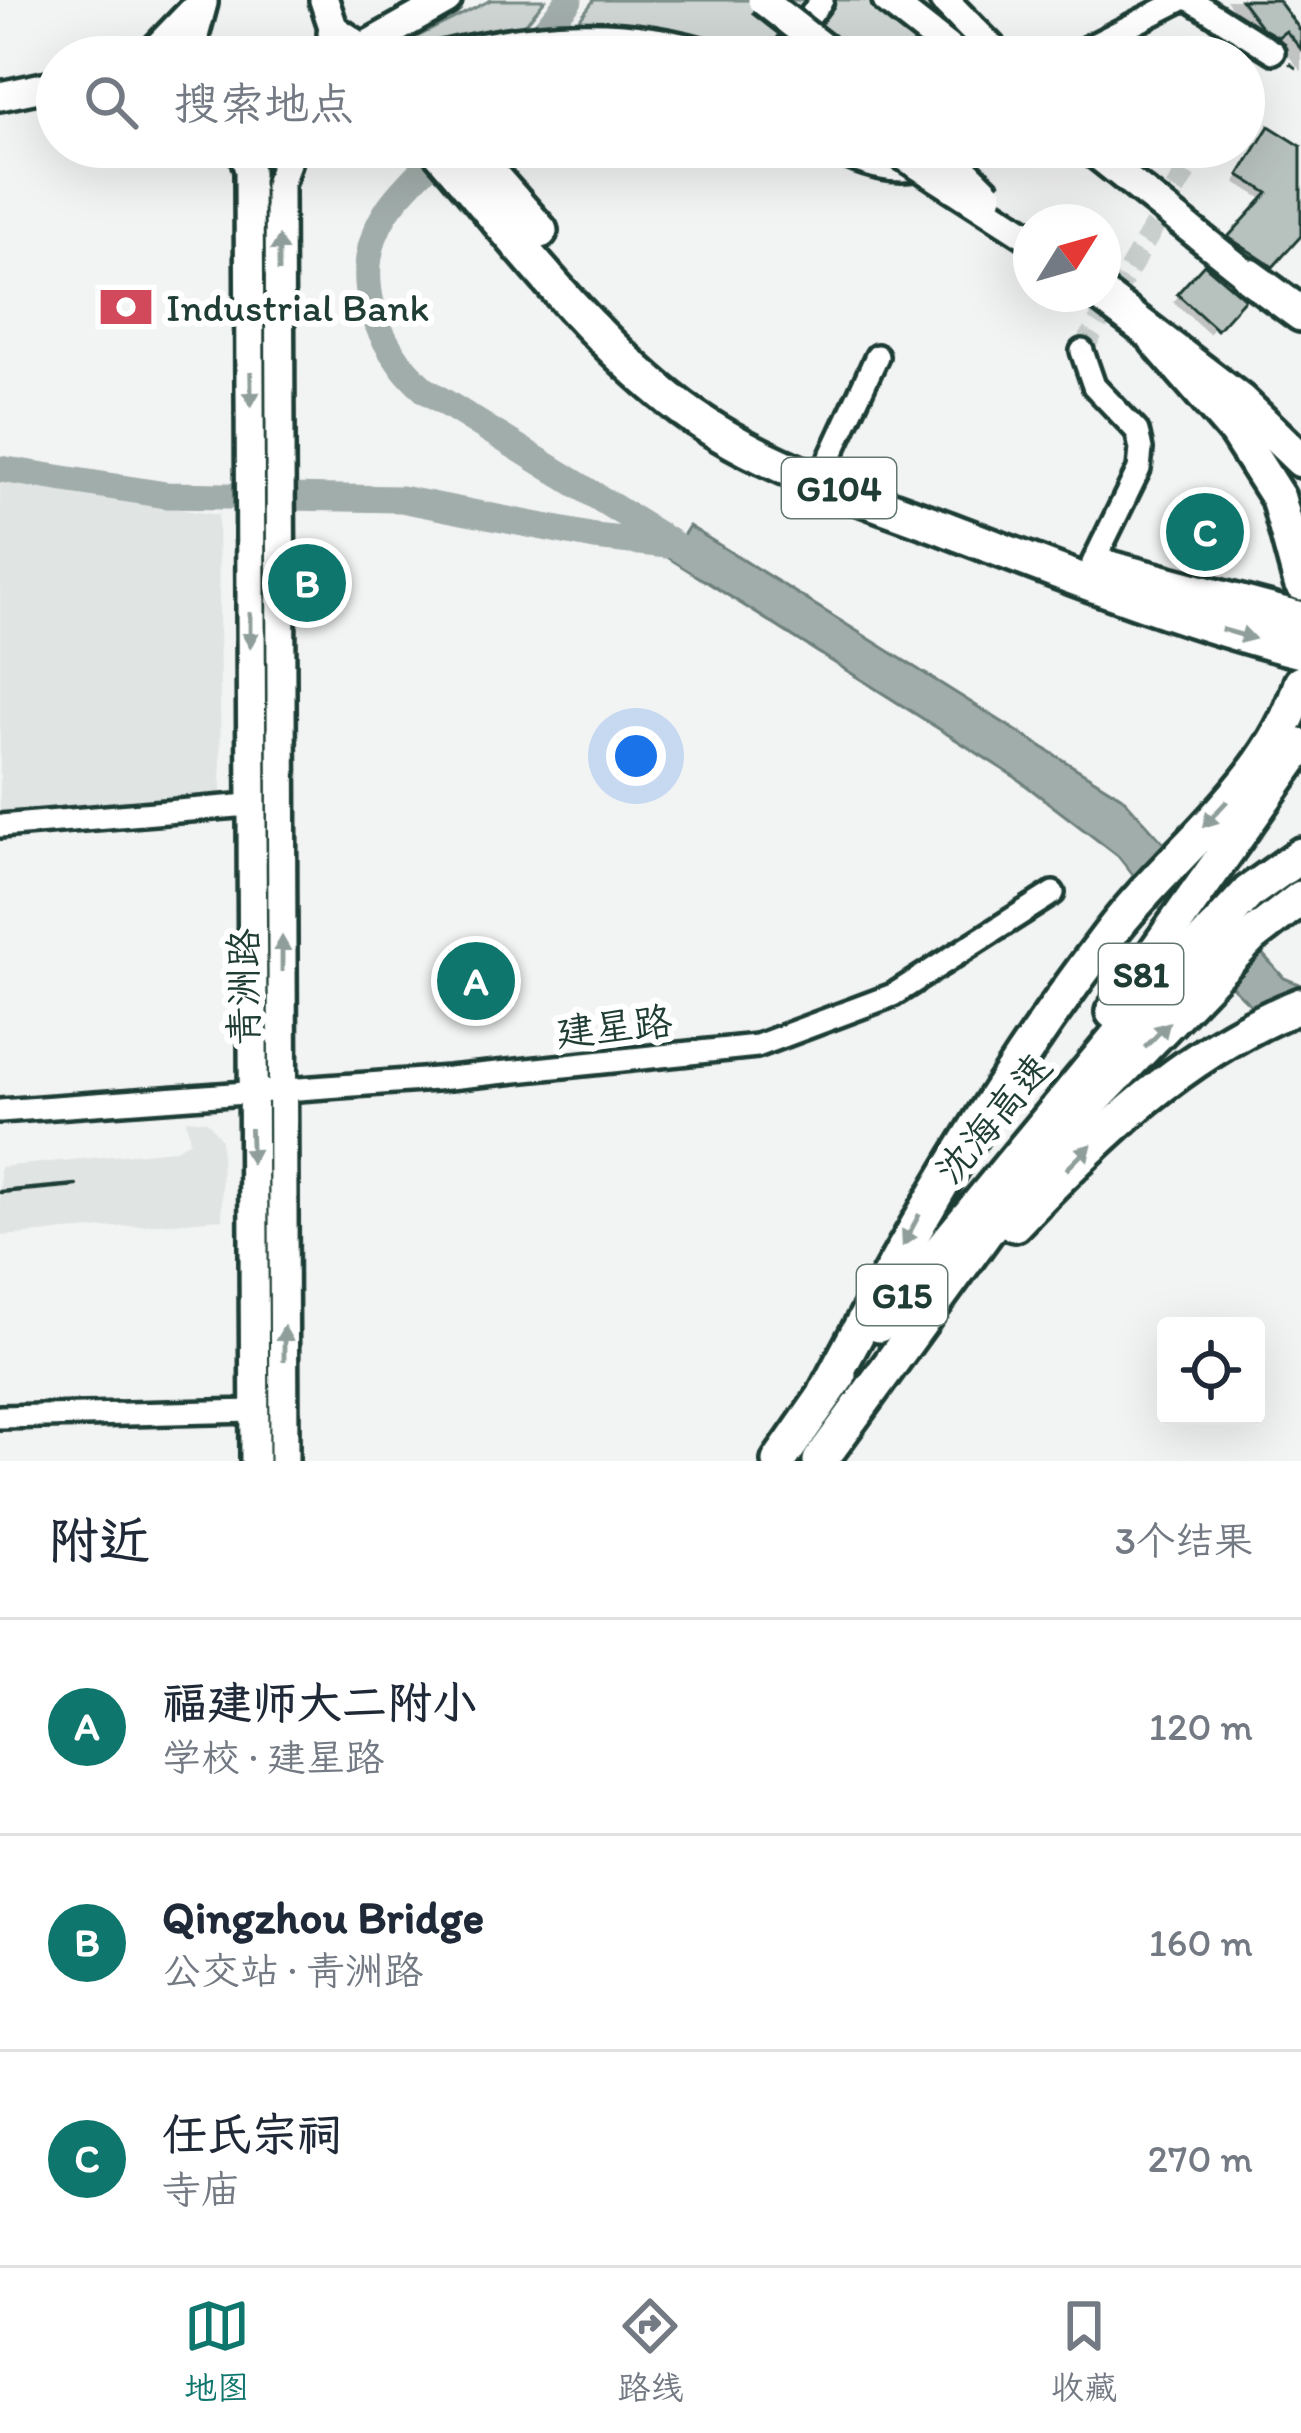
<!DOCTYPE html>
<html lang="zh">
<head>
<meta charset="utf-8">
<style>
	:root { --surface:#fff; --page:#f2f2f3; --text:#1f2937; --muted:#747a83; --line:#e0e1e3; --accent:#0f766e }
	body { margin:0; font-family:Itim,"LXGW WenKai TC",sans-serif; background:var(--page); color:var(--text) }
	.controls { position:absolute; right:36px; bottom:36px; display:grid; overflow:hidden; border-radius:12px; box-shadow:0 12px 48px #0002 }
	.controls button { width:108px; height:108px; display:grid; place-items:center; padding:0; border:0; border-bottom:3px solid var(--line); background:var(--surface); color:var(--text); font:60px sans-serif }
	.compass { position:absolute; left:1013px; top:204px; width:108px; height:108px; border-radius:50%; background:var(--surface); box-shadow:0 12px 48px #0002; rotate:53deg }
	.you { position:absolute; left:636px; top:756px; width:42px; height:42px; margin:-30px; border:9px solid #fff; border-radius:50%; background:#1a73e8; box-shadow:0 0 0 18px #1a73e833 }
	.badge { display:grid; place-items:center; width:78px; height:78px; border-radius:50%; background:var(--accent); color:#fff; font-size:39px; font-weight:700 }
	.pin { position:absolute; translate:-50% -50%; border:6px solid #fff; box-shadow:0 3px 12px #0006 }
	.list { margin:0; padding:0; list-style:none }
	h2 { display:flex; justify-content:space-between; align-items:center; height:156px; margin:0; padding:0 48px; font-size:51px }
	h2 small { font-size:39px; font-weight:400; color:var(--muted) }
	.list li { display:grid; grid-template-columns:78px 1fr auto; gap:36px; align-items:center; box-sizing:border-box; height:216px; padding:0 48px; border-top:3px solid var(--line) }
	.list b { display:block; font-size:45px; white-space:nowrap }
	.list p { margin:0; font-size:39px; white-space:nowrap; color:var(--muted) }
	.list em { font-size:39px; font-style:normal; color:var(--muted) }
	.icon { flex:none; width:66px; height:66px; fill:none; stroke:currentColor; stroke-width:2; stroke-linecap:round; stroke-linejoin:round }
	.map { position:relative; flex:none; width:1301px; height:1461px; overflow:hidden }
	.search { position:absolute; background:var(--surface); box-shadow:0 12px 48px #0002; left:36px; right:36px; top:36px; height:132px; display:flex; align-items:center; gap:30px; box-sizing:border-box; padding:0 42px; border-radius:66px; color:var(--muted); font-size:45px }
	.sheet { height:804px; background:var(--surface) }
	nav { display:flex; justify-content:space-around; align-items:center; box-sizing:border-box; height:168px; border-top:3px solid var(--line); background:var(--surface); font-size:33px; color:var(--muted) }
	nav a { display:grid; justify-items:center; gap:6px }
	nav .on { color:var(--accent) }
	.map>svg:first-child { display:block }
	.built { fill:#e0e4e3 }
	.green { fill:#ced5d3; stroke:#768984; stroke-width:3 }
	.water { fill:#a1adaa; stroke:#6d807b; stroke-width:3 }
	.shadow { fill:#0003 }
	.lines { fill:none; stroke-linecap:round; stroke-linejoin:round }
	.river { stroke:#a1adaa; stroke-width:27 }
	.building { fill:#b7c1bd; stroke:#1f3d34; stroke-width:3 }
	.minor-tunnel { stroke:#c8cfcd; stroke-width:21; stroke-dasharray:21 10; stroke-linecap:butt }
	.minor-casing { stroke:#1f3d34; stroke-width:30 }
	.major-casing { stroke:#1f3d34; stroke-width:36 }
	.highway-casing { stroke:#1f3d34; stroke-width:42 }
	.path { stroke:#1f3d34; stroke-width:3; stroke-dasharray:9 9; stroke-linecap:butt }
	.minor { stroke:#fff; stroke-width:21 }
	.major { stroke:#fff; stroke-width:27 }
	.highway { stroke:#fff; stroke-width:33 }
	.rail { stroke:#1f3d34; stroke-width:4.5 }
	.major-bridge-casing { stroke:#1f3d34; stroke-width:36; stroke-linecap:butt }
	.major-bridge { stroke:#fff; stroke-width:27 }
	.oneway { fill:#8f9e9a }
	.labels { text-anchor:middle; stroke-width:12; stroke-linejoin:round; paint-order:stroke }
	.shield { fill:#fff; stroke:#627771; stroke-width:3 }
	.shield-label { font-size:36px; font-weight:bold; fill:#1f3d34 }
	.poi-label { font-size:39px; fill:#1f3d34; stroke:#fff; text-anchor:start }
	.street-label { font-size:39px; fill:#1f3d34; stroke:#fff }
</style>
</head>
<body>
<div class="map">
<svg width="1301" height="1461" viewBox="0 0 1301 1461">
	<rect width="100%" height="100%" fill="#f2f3f3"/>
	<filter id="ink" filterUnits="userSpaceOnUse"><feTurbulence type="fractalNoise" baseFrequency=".00833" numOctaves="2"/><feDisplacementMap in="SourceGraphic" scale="24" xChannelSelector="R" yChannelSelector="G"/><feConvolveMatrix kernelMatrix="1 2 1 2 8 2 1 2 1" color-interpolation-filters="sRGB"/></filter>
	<g filter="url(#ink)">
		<!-- built -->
		<g class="built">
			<polygon points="0,483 218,515 221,793 0,813"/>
			<polygon points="186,1119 207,1121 221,1139 222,1219 0,1236 0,1167 174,1150 190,1141"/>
		</g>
		<!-- green -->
		<g class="green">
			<polygon points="491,0 545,0 524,26 417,56 405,51 409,41"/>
			<polygon points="594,0 923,0 981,57 559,54 557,49"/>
		</g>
		<!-- water -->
		<polygon class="water" points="689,526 1122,797 1284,978 1301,985 1301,1030 1265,1019 1186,942 1118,856 1015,777 669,558"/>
		<!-- shadow -->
		<g class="shadow">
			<polygon points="1226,0 1274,0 1301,35 1301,71 1275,39 1265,46 1252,37"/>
			<polygon points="1264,137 1301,150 1301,231 1264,272 1225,244 1264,200 1235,182"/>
			<polygon points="1205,268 1240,299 1209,334 1173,302"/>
		</g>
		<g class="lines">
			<!-- river -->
			<g class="river">
				<polyline points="523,57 569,0"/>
				<path d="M445,147C427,167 402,188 387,211C347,272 374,345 425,390L707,565"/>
				<polyline points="0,469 166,495 401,499 595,537 667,545"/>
			</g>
		</g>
		<!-- building -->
		<g class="building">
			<polygon points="1241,0 1278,0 1301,31 1301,49 1286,31 1278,37 1262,28"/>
			<polygon points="1269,126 1301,146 1301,236 1273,267 1228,237 1268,193 1239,175"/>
			<polygon points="1204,264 1245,299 1217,330 1177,294"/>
		</g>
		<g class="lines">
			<!-- minor-tunnel -->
			<polyline class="minor-tunnel" points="1082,351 1195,156"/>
			<defs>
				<g id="minor">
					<polyline points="1191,0 1273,52"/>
					<polyline points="780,57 822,0"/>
					<polyline points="1069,57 1181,0"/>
					<path d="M828,147C878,175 919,180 969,147"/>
					<polyline points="1180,147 1195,156"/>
					<polyline points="1082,351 1094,386 1137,431 1141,449 1139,469 1093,563"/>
					<polyline points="827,464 877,356"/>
					<polyline points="0,826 249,805"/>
					<polyline points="0,1111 449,1078 757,1046 893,995 1053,893"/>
					<polyline points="0,1417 255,1411"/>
				</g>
				<g id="major">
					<polyline points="324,0 335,33 333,53"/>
					<polyline points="887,0 960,57"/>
					<polyline points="944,0 1000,57"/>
					<polyline points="148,57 203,0"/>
					<polyline points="197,57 194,36 203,3"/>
					<polyline points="346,57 447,0"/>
					<path d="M438,57C533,34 624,26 717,57"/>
					<polyline points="0,96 57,84"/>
					<polyline points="242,147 249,170 255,1461"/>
					<polyline points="1087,147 1249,276"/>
					<polyline points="284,1461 279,185 291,147"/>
				</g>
				<g id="highway">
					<polyline points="335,33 371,57"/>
					<path d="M436,147C510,232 582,329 671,400C751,464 854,494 949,530C1065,574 1180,621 1301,651"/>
					<polyline points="466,147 540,231"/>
					<polyline points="1249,276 1301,314"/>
					<polyline points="1100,294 1240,401 1301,460"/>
					<polyline points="1157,341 1236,432 1278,498 1301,583"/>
					<polyline points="1109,568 1301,619"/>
					<polyline points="1113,1012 1301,746"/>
					<path d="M1014,1224C1098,1136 1186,1049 1301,1005"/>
					<polyline points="879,1325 1129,1022 1249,892 1301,855"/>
					<path d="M826,1392C910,1232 999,1079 1109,935C1171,853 1271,784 1301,683"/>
					<polyline points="779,1461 839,1375"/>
					<polyline points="820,1461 1046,1149 1252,936 1301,898"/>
				</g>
			</defs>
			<!-- minor casing -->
			<use href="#minor" class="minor-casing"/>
			<!-- major casing -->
			<use href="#major" class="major-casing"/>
			<!-- highway casing -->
			<use href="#highway" class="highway-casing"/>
			<!-- path -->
			<polyline class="path" points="1289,63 1301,72"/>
			<!-- minor -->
			<use href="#minor" class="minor"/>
			<!-- major -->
			<use href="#major" class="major"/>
			<!-- highway -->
			<use href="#highway" class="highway"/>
			<!-- rail -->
			<polyline class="rail" points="0,1192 76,1185"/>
			<defs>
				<g id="major-bridge">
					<polyline points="762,0 835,57"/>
					<polyline points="890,147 1031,238"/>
					<polyline points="941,147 989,195"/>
				</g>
			</defs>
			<!-- major-bridge casing -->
			<use href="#major-bridge" class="major-bridge-casing"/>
			<!-- major-bridge -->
			<use href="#major-bridge" class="major-bridge"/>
		</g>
		<!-- one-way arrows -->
		<defs><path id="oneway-solid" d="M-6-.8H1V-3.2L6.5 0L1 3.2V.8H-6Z" transform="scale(3)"/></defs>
		<g class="oneway">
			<use href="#oneway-solid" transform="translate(279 254) rotate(-90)"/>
			<use href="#oneway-solid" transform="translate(251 389) rotate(89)"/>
			<use href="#oneway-solid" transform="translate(250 630) rotate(90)"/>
			<use href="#oneway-solid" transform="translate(1238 634) rotate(16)"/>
			<use href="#oneway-solid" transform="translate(1215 814) rotate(133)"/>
			<use href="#oneway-solid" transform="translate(282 954) rotate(-90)"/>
			<use href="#oneway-solid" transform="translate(1157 1035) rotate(-46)"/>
			<use href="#oneway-solid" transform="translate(251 1146) rotate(88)"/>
			<use href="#oneway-solid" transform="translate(1079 1157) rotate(-45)"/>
			<use href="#oneway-solid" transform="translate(911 1230) rotate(118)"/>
			<use href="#oneway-solid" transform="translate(284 1344) rotate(-90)"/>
		</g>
	</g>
	<!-- icons -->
	<defs>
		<symbol id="bank-bare" viewBox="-9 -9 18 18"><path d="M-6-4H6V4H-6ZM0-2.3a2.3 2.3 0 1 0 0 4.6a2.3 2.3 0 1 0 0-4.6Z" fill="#d1495b" stroke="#fff" stroke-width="2.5" paint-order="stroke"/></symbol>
	</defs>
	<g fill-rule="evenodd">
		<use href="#bank-bare" x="88" y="269" width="76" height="76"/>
	</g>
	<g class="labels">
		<!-- shield labels -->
		<g class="shield">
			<rect x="782" y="458" width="114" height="60" rx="9"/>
			<rect x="1099" y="944" width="84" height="60" rx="9"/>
			<rect x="857" y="1265" width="90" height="60" rx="9"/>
		</g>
		<g class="shield-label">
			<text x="839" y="501">G104</text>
			<text x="1141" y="987">S81</text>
			<text x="902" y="1308">G15</text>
		</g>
		<!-- poi labels -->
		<g class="poi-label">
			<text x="166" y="321">Industrial Bank</text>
		</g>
		<!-- street labels -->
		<g class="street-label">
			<text transform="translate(243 987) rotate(-90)" y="14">青洲路</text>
			<text transform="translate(614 1026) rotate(-6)" y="14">建星路</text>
			<text transform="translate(993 1118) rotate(-50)" y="14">沈海高速</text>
		</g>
	</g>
</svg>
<div class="controls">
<button><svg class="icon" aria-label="locate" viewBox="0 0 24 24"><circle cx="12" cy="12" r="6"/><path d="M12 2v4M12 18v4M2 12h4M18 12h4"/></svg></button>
</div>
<svg class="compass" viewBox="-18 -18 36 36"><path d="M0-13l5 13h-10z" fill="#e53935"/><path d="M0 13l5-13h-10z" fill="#747a83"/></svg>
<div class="you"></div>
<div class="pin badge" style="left:476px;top:981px">A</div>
<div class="pin badge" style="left:307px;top:583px">B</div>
<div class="pin badge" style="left:1205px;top:532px">C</div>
<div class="search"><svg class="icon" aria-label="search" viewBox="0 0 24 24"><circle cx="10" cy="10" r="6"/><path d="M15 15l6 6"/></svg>搜索地点</div>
</div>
<section class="sheet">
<h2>附近<small>3个结果</small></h2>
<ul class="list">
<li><span class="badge">A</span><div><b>福建师大二附小</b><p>学校 · 建星路</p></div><em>120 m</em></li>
<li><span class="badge">B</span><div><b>Qingzhou Bridge</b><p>公交站 · 青洲路</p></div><em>160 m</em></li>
<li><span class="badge">C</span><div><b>任氏宗祠</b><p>寺庙</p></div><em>270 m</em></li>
</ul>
</section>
<nav>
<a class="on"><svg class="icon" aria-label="map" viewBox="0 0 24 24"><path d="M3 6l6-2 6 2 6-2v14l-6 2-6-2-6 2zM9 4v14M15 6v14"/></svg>地图</a>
<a><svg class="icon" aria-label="directions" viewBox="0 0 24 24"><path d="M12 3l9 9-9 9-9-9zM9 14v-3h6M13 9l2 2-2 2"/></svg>路线</a>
<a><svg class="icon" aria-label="saved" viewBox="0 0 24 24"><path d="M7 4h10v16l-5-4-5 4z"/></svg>收藏</a>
</nav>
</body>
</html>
